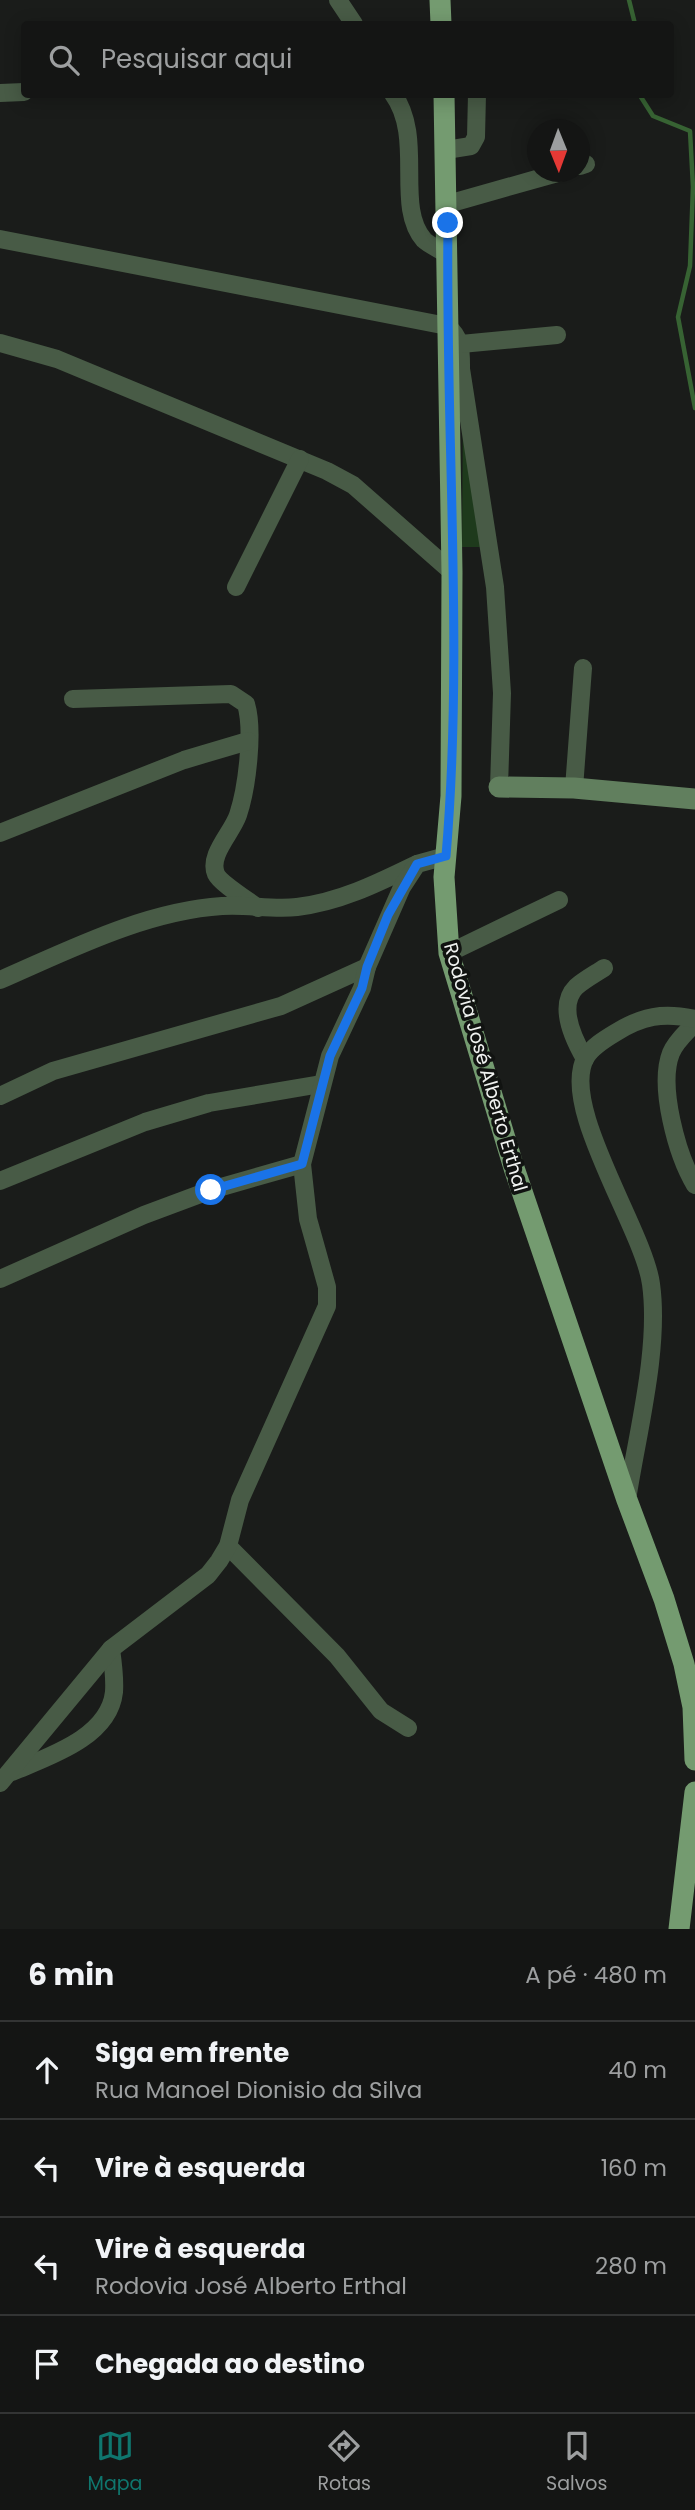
<!DOCTYPE html>
<html lang="pt">
<head>
<meta charset="utf-8">
<style>
	:root { --surface:#141514; --page:#212222; --text:#f1f3f6; --muted:#9d9fa0; --line:#333434; --accent:#0f766e }
	body { margin:0; font-family:Poppins,sans-serif; background:var(--page); color:var(--text) }
	.compass { position:absolute; left:527px; top:119px; width:63px; height:63px; border-radius:50%; background:var(--surface); box-shadow:0 4px 18px #0003; rotate:179deg }
	.stop { position:absolute; width:21px; height:21px; margin:-16px; border:5px solid #1a73e8; border-radius:50%; background:#fff }
	.stop.end { background:#1a73e8; border-color:#fff; box-shadow:0 2px 7px #0008 }
	.list { margin:0; padding:0; list-style:none }
	h2 { display:flex; justify-content:space-between; align-items:center; height:91px; margin:0; padding:0 28px; font-size:30px }
	h2 small { font-size:23px; font-weight:400; color:var(--muted) }
	.list li { display:grid; grid-template-columns:46px 1fr auto; gap:21px; align-items:center; box-sizing:border-box; height:98px; padding:0 28px; border-top:2px solid var(--line) }
	.list b { display:block; font-size:26px; white-space:nowrap }
	.list p { margin:0; font-size:23px; white-space:nowrap; color:var(--muted) }
	.list em { font-size:23px; font-style:normal; color:var(--muted) }
	.icon { flex:none; width:38px; height:38px; fill:none; stroke:currentColor; stroke-width:2; stroke-linecap:round; stroke-linejoin:round }
	.map { position:relative; flex:none; width:695px; height:1929px; overflow:hidden }
	.search { position:absolute; background:var(--surface); box-shadow:0 4px 18px #0003; left:21px; right:21px; top:21px; height:77px; display:flex; align-items:center; gap:18px; box-sizing:border-box; padding:0 24px; border-radius:7px; color:var(--muted); font-size:26px }
	.sheet { height:483px; background:var(--surface) }
	nav { display:flex; justify-content:space-around; align-items:center; box-sizing:border-box; height:98px; border-top:2px solid var(--line); background:var(--surface); font-size:19px; color:var(--muted) }
	nav a { display:grid; justify-items:center; gap:4px }
	nav .on { color:var(--accent) }
	.map>svg:first-child { display:block }
	.green { fill:#1e3a1c }
	.lines { fill:none; stroke-linecap:round; stroke-linejoin:round }
	.stream { stroke:#376333; stroke-width:4.5 }
	.street { stroke:#485b46; stroke-width:18 }
	.secondary { stroke:#617f5e; stroke-width:21 }
	.primary { stroke:#749b70; stroke-width:21 }
	.route { stroke:#1a73e8; stroke-width:9 }
	.labels { text-anchor:middle; stroke-width:7; stroke-linejoin:round; paint-order:stroke }
	.street-label { font-size:19px; fill:#f0f2f0; stroke:#111311 }
</style>
</head>
<body>
<div class="map">
<svg width="695" height="1929" viewBox="0 0 695 1929">
	<rect width="100%" height="100%" fill="#1a1c1a"/>
	<!-- green -->
	<polygon class="green" points="463,406 482,547 462,547"/>
	<g class="lines">
		<!-- stream -->
		<g class="stream">
			<polyline points="629,0 635,24"/>
			<polyline points="639,94 653,116 690,131 693,187 690,266 678,317 695,408"/>
		</g>
		<!-- street -->
		<g class="street">
			<polyline points="338,0 354,24"/>
			<polyline points="0,93 24,92"/>
			<path d="M393,94C425,138 394,206 424,240C429,245 441,250 447,254"/>
			<polyline points="446,150 471,146 476,137 477,94"/>
			<polyline points="580,166 586,164"/>
			<polyline points="448,204 561,172"/>
			<path d="M0,239L447,326C462,338 461,351 461,369L495,587L502,693L499,787"/>
			<polyline points="0,343 57,359 327,471 353,485 452,572"/>
			<polyline points="461,344 557,335"/>
			<polyline points="236,587 300,459"/>
			<path d="M73,699L231,694L246,704C254,731 247,788 238,815C232,833 208,855 216,874C220,883 249,901 258,908"/>
			<polyline points="574,788 583,668"/>
			<polyline points="0,833 184,760 248,741"/>
			<polyline points="449,953 559,900"/>
			<path d="M0,980C69,950 145,911 222,906C247,904 272,910 297,907C340,902 378,883 417,864"/>
			<path d="M695,1023C687,1032 676,1041 671,1053C658,1086 677,1155 695,1185"/>
			<path d="M585,1059C574,1040 557,1006 576,987C584,980 595,974 604,968"/>
			<polyline points="0,1096 53,1071 281,1006 367,967"/>
			<polyline points="0,1181 145,1122 209,1103 321,1084"/>
			<polyline points="0,1279 144,1215 211,1190 302,1164"/>
			<path d="M627,1500C637,1434 660,1349 651,1284C644,1230 558,1105 586,1057C592,1047 605,1039 615,1033C642,1016 663,1012 695,1019"/>
			<polyline points="228,1546 337,1656 381,1711 408,1728"/>
			<path d="M12,1772C47,1757 109,1738 114,1692C115,1678 113,1663 111,1649"/>
			<polyline points="0,1783 111,1649 208,1575 219,1561 228,1546 240,1500 327,1306 327,1287 308,1219 302,1164 330,1056 362,988 367,967 402,887 417,864 446,856"/>
		</g>
		<!-- secondary -->
		<polyline class="secondary" points="499,787 574,788 695,799"/>
		<!-- primary -->
		<g class="primary">
			<polyline points="440,0 441,24"/>
			<polyline points="444,94 452,572 451,796 444,877 449,953 514,1168 627,1500 664,1599 684,1664 693,1707 695,1760"/>
			<polyline points="679,1929 695,1792"/>
		</g>
	</g>
	<g class="lines">
		<!-- route -->
		<path class="route" d="M211,1190L302,1164L330,1056L362,988L367,967L388,915L417,864L446,856C464,646 445,434 448,223"/>
	</g>
	<g class="labels">
		<!-- street labels -->
		<g class="street-label">
			<text transform="translate(486 1067) rotate(74)" y="7">Rodovia José Alberto Erthal</text>
		</g>
	</g>
</svg>
<svg class="compass" viewBox="-18 -18 36 36"><path d="M0-13l5 13h-10z" fill="#e53935"/><path d="M0 13l5-13h-10z" fill="#9d9fa0"/></svg>
<div class="stop" style="left:211px;top:1190px"></div>
<div class="stop end" style="left:448px;top:223px"></div>
<div class="search"><svg class="icon" aria-label="search" viewBox="0 0 24 24"><circle cx="10" cy="10" r="6"/><path d="M15 15l6 6"/></svg>Pesquisar aqui</div>
</div>
<section class="sheet">
<h2>6 min<small>A pé · 480 m</small></h2>
<ul class="list">
<li><svg class="icon" aria-label="ahead" viewBox="0 0 24 24"><path d="M12 20V5M6 11l6-6 6 6"/></svg><div><b>Siga em frente</b><p>Rua Manoel Dionisio da Silva</p></div><em>40 m</em></li>
<li><svg class="icon" aria-label="left" viewBox="0 0 24 24"><path d="M17 20v-9H6M10 6l-5 5 5 5"/></svg><div><b>Vire à esquerda</b></div><em>160 m</em></li>
<li><svg class="icon" aria-label="left" viewBox="0 0 24 24"><path d="M17 20v-9H6M10 6l-5 5 5 5"/></svg><div><b>Vire à esquerda</b><p>Rodovia José Alberto Erthal</p></div><em>280 m</em></li>
<li><svg class="icon" aria-label="arrive" viewBox="0 0 24 24"><path d="M6 21V4h12l-3 4 3 4H6"/></svg><div><b>Chegada ao destino</b></div></li>
</ul>
</section>
<nav>
<a class="on"><svg class="icon" aria-label="map" viewBox="0 0 24 24"><path d="M3 6l6-2 6 2 6-2v14l-6 2-6-2-6 2zM9 4v14M15 6v14"/></svg>Mapa</a>
<a><svg class="icon" aria-label="directions" viewBox="0 0 24 24"><path d="M12 3l9 9-9 9-9-9zM9 14v-3h6M13 9l2 2-2 2"/></svg>Rotas</a>
<a><svg class="icon" aria-label="saved" viewBox="0 0 24 24"><path d="M7 4h10v16l-5-4-5 4z"/></svg>Salvos</a>
</nav>
</body>
</html>
